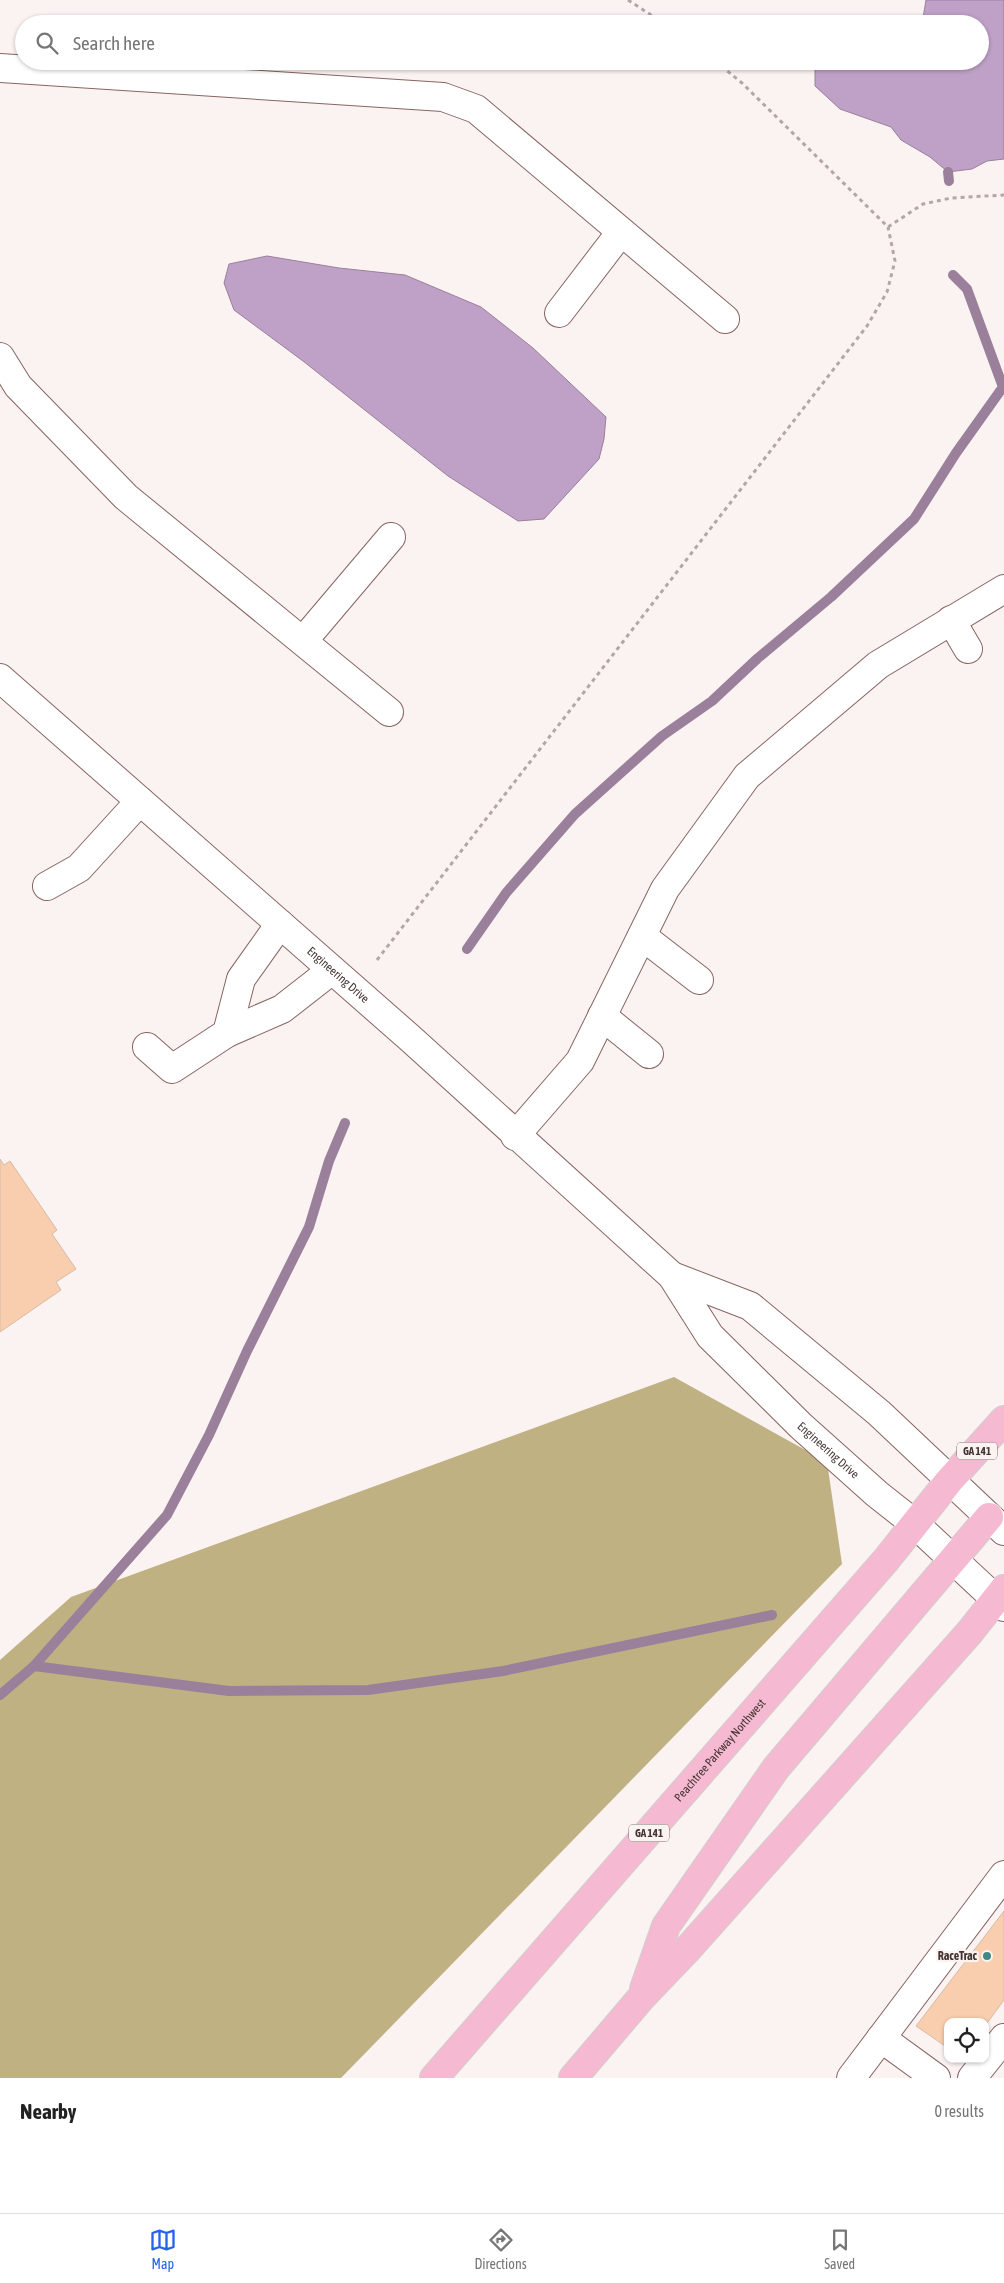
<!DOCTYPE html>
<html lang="en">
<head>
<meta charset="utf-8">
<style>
	:root { --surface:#fff; --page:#f6f6f6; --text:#222; --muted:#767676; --line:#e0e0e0; --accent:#2563eb }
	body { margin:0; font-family:"Asap Condensed",sans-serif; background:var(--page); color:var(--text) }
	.controls { position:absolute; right:15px; bottom:15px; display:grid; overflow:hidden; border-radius:10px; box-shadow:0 1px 4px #0004 }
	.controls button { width:45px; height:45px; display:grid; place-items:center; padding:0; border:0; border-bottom:1px solid var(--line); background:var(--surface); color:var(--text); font:25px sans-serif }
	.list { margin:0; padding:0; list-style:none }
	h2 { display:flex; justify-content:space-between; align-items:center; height:65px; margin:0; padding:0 20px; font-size:21px }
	h2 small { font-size:16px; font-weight:400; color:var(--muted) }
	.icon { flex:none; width:28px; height:28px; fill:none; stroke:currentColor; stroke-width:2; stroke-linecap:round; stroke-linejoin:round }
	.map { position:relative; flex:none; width:1004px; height:2078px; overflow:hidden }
	.search { position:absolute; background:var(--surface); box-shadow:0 1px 4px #0004; left:15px; right:15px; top:15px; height:55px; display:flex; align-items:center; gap:12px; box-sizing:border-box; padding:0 18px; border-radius:28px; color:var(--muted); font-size:19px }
	.sheet { height:135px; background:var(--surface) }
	nav { display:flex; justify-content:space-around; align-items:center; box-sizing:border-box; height:70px; border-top:1px solid var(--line); background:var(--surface); font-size:14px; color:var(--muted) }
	nav a { display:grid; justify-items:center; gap:2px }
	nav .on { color:var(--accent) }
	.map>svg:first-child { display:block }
	.forest { fill:#c0b183 }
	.water { fill:#bfa0c7; stroke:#9a809b }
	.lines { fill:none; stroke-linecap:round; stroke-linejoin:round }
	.stream { stroke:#9a809b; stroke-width:10 }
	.building { fill:#f9ceae; stroke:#d7baa5 }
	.minor-casing { stroke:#876562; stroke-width:30 }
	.highway-casing { stroke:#d2cfce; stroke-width:30 }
	.path { stroke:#b2a7a6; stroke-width:3; stroke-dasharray:4 4; stroke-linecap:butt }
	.minor { stroke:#fff; stroke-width:28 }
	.highway { stroke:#f5b9d1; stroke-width:28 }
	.poi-dot { fill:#408884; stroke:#fbf3f2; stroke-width:2 }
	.labels { text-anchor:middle; stroke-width:4.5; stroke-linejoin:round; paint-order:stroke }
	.shield { fill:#fbf3f2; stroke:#7b6e6c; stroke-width:1 }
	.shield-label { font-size:11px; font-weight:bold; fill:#443533 }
	.street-label { font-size:12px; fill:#443533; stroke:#fbf3f2 }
	.poi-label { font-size:12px; font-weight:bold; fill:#443533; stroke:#fbf3f2; text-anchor:end }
</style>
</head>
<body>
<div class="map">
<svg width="1004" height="2078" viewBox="0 0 1004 2078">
	<rect width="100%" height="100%" fill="#fbf3f2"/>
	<!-- forest -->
	<polygon class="forest" points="674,1377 827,1462 842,1564 341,2078 0,2078 0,1660 71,1597"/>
	<!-- water -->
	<g class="water">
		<polygon points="926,0 1004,0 1004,159 987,161 972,169 948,172 930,157 901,140 891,127 840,109 815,86 815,61 980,61 980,24 922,24"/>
		<polygon points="267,256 339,268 405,275 481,307 533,348 606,417 604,439 599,459 544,519 518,521 448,476 303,361 234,310 224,283 229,264"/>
	</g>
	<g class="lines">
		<!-- stream -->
		<g class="stream">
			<polyline points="948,172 949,181"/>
			<polyline points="467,949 506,893 575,814 662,736 712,701 758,658 831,597 914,519 956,453 1003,387 967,289 953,275"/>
			<polyline points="34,1666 229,1691 368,1690 503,1671 772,1615"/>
			<polyline points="0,1695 34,1666 167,1515 209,1435 247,1351 309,1227 329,1161 345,1123"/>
		</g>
	</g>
	<!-- building -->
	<g class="building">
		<polygon points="0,1159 4,1165 10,1161 57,1230 52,1234 76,1269 56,1282 61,1290 0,1332"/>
		<polygon points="1004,1911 1004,2000 985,2026 985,2022 948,2022 948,2048 916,2026"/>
	</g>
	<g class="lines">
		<defs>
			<g id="minor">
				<polyline points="0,68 443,97 476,109 725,319"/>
				<polyline points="559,313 621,232"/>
				<polyline points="0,357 18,386 126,497 389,712"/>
				<polyline points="951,620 968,649"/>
				<polyline points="303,641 391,537"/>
				<path id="s1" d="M0,678L411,1039L672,1276L710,1336L801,1426L877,1494L915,1524L1004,1607"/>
				<polyline points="47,886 79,868 140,801"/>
				<polyline points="642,936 699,980"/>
				<polyline points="602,1016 649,1054"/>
				<polyline points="227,1033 241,979 280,924"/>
				<polyline points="147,1047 172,1069 227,1033 282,1009 332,970"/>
				<polyline points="515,1136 580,1061 665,889 747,776 878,665 1004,589"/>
				<polyline points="672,1276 750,1306 879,1413 1004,1531"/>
				<polyline points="881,2038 936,2078"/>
				<polyline points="851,2078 1004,1875"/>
				<polyline points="972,2078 1004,2038"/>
			</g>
			<g id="highway">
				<polyline points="644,1989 666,1926 776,1768 989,1517"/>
				<path id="s2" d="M434,2078L886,1560L949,1481L1004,1420"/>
				<polyline points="573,2078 641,1998 686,1951 969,1633 1004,1589"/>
			</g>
		</defs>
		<!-- minor casing -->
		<use href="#minor" class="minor-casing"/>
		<!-- highway casing -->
		<use href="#highway" class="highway-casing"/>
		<!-- path -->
		<g class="path">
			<polyline points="628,0 665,24"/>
			<polyline points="715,61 742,83 888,227 923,204 951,198 1004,195"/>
			<polyline points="377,960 867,326 887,292 895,261 888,227"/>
		</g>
		<!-- minor -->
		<use href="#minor" class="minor"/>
		<!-- highway -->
		<use href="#highway" class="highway"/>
	</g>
	<!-- markers -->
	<circle class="poi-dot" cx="987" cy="1956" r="5"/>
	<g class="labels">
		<!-- shield labels -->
		<g class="shield">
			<rect x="957" y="1442.5" width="40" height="17" rx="4"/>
			<rect x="629" y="1824.5" width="40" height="17" rx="4"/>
		</g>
		<g class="shield-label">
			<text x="977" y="1455">GA 141</text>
			<text x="649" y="1837">GA 141</text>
		</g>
		<!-- street labels -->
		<g class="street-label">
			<text dy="4" stroke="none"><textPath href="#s1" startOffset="450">Engineering Drive</textPath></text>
			<text dy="4" stroke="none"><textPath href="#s1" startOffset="1135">Engineering Drive</textPath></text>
			<text dy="4" stroke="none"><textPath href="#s2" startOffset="435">Peachtree Parkway Northwest</textPath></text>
		</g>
		<!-- poi labels -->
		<g class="poi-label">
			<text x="977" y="1960">RaceTrac</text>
		</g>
	</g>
</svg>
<div class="controls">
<button><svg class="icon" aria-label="locate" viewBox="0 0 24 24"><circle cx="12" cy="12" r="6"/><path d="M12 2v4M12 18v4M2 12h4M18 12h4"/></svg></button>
</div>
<div class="search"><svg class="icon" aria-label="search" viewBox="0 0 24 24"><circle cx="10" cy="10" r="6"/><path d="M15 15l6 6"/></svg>Search here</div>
</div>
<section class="sheet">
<h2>Nearby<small>0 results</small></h2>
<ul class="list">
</ul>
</section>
<nav>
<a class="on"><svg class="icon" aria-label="map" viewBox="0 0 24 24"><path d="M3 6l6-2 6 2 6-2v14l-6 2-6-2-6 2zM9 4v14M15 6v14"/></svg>Map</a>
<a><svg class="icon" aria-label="directions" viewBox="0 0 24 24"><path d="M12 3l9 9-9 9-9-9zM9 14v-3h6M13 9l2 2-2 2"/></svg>Directions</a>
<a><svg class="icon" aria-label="saved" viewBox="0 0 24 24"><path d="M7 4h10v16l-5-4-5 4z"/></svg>Saved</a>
</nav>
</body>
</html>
